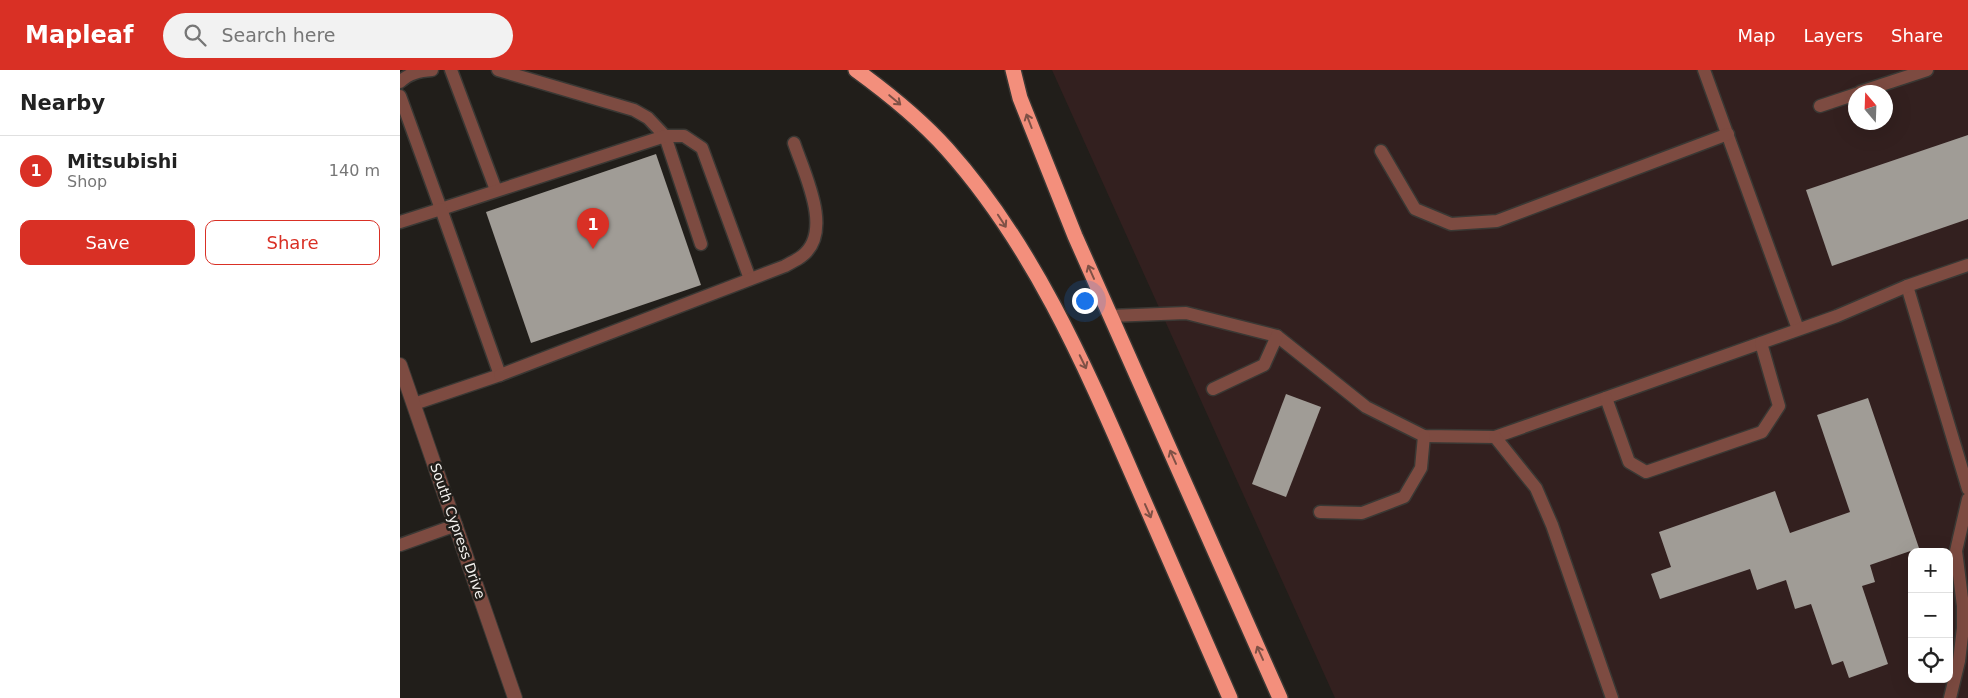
<!DOCTYPE html>
<html lang="en">
<head>
<meta charset="utf-8">
<style>
	:root { --surface:#fff; --page:#f2f2f2; --text:#222; --muted:#767676; --line:#e0e0e0; --accent:#d93025 }
	body { margin:0; font-family:"DejaVu Sans",sans-serif; background:var(--page); color:var(--text) }
	.controls { position:absolute; right:15px; bottom:15px; display:grid; overflow:hidden; border-radius:10px; box-shadow:0 5px 20px #0002 }
	.controls button { width:45px; height:45px; display:grid; place-items:center; padding:0; border:0; border-bottom:1px solid var(--line); background:var(--surface); color:var(--text); font:25px sans-serif }
	.compass { position:absolute; left:1448px; top:15px; width:45px; height:45px; border-radius:50%; background:var(--surface); box-shadow:0 5px 20px #0002; rotate:341deg }
	.you { position:absolute; left:684px; top:230px; width:18px; height:18px; margin:-12px; border:4px solid #fff; border-radius:50%; background:#1a73e8; box-shadow:0 0 0 8px #1a73e833 }
	.badge { display:grid; place-items:center; width:32px; height:32px; border-radius:50%; background:var(--accent); color:#fff; font-size:16px; font-weight:700 }
	.pin { position:absolute; translate:-50% -41px; filter:drop-shadow(0 1px 2px #0008) }
	.pin::after { content:''; position:absolute; top:26px; width:18px; height:15px; background:inherit; clip-path:polygon(0 0,100% 0,50% 100%) }
	.list { margin:0; padding:0; list-style:none }
	h2 { display:flex; justify-content:space-between; align-items:center; height:65px; margin:0; padding:0 20px; font-size:21px }
	h2 small { font-size:16px; font-weight:400; color:var(--muted) }
	.list li { display:grid; grid-template-columns:32px 1fr auto; gap:15px; align-items:center; box-sizing:border-box; height:70px; padding:0 20px; border-top:1px solid var(--line) }
	.list b { display:block; font-size:19px; white-space:nowrap }
	.list p { margin:0; font-size:16px; white-space:nowrap; color:var(--muted) }
	.list em { font-size:16px; font-style:normal; color:var(--muted) }
	.actions { display:flex; gap:10px; padding:15px 20px }
	.actions a { flex:1; padding:11px 0; border:1px solid var(--accent); border-radius:10px; text-align:center; font-size:18px; color:var(--accent) }
	.actions .main { background:var(--accent); color:#fff }
	.icon { flex:none; width:28px; height:28px; fill:none; stroke:currentColor; stroke-width:2; stroke-linecap:round; stroke-linejoin:round }
	.map { position:relative; flex:none; width:1568px; height:628px; overflow:hidden }
	header { display:flex; align-items:center; gap:30px; box-sizing:border-box; height:70px; padding:0 25px; background:var(--accent); color:#fff }
	header strong { font-size:24px }
	nav { display:flex; gap:28px; margin-inline-start:auto; font-size:18px }
	.search { width:350px; height:45px; background:var(--page); display:flex; align-items:center; gap:12px; box-sizing:border-box; padding:0 18px; border-radius:28px; color:var(--muted); font-size:19px }
	main { display:flex }
	aside { flex:1; background:var(--surface) }
	.map>svg:first-child { display:block }
	.commercial { fill:#33201f; fill-rule:evenodd }
	.building { fill:#a09c96 }
	.lines { fill:none; stroke-linecap:round; stroke-linejoin:round }
	.service-casing { stroke:#3a3834; stroke-width:15 }
	.minor-casing { stroke:#3a3834; stroke-width:16 }
	.motorway-casing { stroke:#3a3834; stroke-width:18 }
	.service { stroke:#7d4b41; stroke-width:12 }
	.minor { stroke:#7d4b41; stroke-width:14 }
	.motorway { stroke:#f38f7c; stroke-width:15 }
	.oneway { stroke:#7f5146 }
	.labels { text-anchor:middle; stroke-width:5; stroke-linejoin:round; paint-order:stroke }
	.street-label { font-size:14px; fill:#f5f3f0; stroke:#211e1a }
</style>
</head>
<body>
<header>
<strong>Mapleaf</strong>
<div class="search"><svg class="icon" aria-label="search" viewBox="0 0 24 24"><circle cx="10" cy="10" r="6"/><path d="M15 15l6 6"/></svg>Search here</div>
<nav><a>Map</a><a>Layers</a><a>Share</a></nav>
</header>
<main>
<aside>
<h2>Nearby<small></small></h2>
<ul class="list">
<li><span class="badge">1</span><div><b>Mitsubishi</b><p>Shop</p></div><em>140 m</em></li>
</ul>
<div class="actions"><a class="main">Save</a><a>Share</a></div>
</aside>
<div class="map">
<svg width="1568" height="628" viewBox="0 0 1568 628">
	<rect width="100%" height="100%" fill="#211e1a"/>
	<!-- commercial -->
	<path class="commercial" d="M652,0H1568V628H935ZM1456,22H1486V52H1456ZM1512,482H1549V609H1512Z"/>
	<!-- building -->
	<g class="building">
		<polygon points="1568,65 1568,149 1432,196 1406,120"/>
		<polygon points="256,84 301,215 131,273 86,142"/>
		<polygon points="886,324 921,337 886,427 852,414"/>
		<polygon points="1468,328 1519,478 1470,495 1475,512 1462,516 1488,594 1449,608 1443,591 1432,595 1411,534 1395,539 1386,510 1357,520 1350,499 1260,529 1251,504 1271,497 1259,462 1375,421 1390,463 1450,442 1417,345"/>
	</g>
	<g class="lines">
		<defs>
			<g id="service">
				<polyline points="51,0 96,120"/>
				<polyline points="98,0 234,40 248,48 265,66 301,174"/>
				<polyline points="1304,0 1398,259"/>
				<path d="M0,12C9,3 20,1 32,0"/>
				<polyline points="1460,22 1527,0"/>
				<polyline points="0,26 41,139 265,66 284,66 302,78 350,209"/>
				<polyline points="1420,36 1456,24"/>
				<polyline points="981,81 1015,139 1051,154 1097,151 1328,64"/>
				<polyline points="0,152 41,139 100,305 14,334"/>
				<polyline points="1507,216 1568,419"/>
				<polyline points="710,246 786,243 877,266 966,337 1024,366 1095,367 1437,246 1507,216 1568,195"/>
				<path d="M100,305L385,196C390,193 397,190 402,186C434,162 404,103 394,73"/>
				<polyline points="813,319 864,295 877,266"/>
				<polyline points="1206,328 1229,392 1246,402 1362,362 1379,336 1361,273"/>
				<polyline points="1095,367 1136,418 1152,455 1212,628"/>
				<polyline points="920,442 962,443 1004,427 1021,398 1024,366"/>
				<polyline points="0,475 56,455"/>
				<polyline points="1550,628 1559,591 1563,558 1563,536 1556,481 1568,429"/>
			</g>
			<polyline id="minor" points="0,295 115,628"/>
			<g id="motorway">
				<path d="M456,0C489,24 520,49 547,79C632,174 683,291 733,406C765,480 798,554 830,628"/>
				<polyline points="613,0 620,28 675,166 880,628"/>
			</g>
		</defs>
		<!-- service casing -->
		<use href="#service" class="service-casing"/>
		<!-- minor casing -->
		<use href="#minor" class="minor-casing"/>
		<!-- motorway casing -->
		<use href="#motorway" class="motorway-casing"/>
		<!-- service -->
		<use href="#service" class="service"/>
		<!-- minor -->
		<use href="#minor" class="minor"/>
		<!-- motorway -->
		<use href="#motorway" class="motorway"/>
	</g>
	<!-- one-way arrows -->
	<defs><path id="oneway-shaft" d="M-6 0H5M1.5-3L5.5 0L1.5 3" fill="none" stroke-width="1.6" stroke-linecap="round" stroke-linejoin="round" transform="scale(1.25)"/></defs>
	<g class="oneway">
		<use href="#oneway-shaft" transform="translate(495 30) rotate(40)"/>
		<use href="#oneway-shaft" transform="translate(629 51) rotate(-111)"/>
		<use href="#oneway-shaft" transform="translate(602 151) rotate(57)"/>
		<use href="#oneway-shaft" transform="translate(691 202) rotate(-114)"/>
		<use href="#oneway-shaft" transform="translate(683 292) rotate(64)"/>
		<use href="#oneway-shaft" transform="translate(773 387) rotate(-114)"/>
		<use href="#oneway-shaft" transform="translate(748 441) rotate(66)"/>
		<use href="#oneway-shaft" transform="translate(860 583) rotate(-114)"/>
	</g>
	<g class="labels">
		<!-- street labels -->
		<g class="street-label">
			<text transform="translate(58 461) rotate(71)" y="5">South Cypress Drive</text>
		</g>
	</g>
</svg>
<div class="controls">
<button>+</button>
<button>−</button>
<button><svg class="icon" aria-label="locate" viewBox="0 0 24 24"><circle cx="12" cy="12" r="6"/><path d="M12 2v4M12 18v4M2 12h4M18 12h4"/></svg></button>
</div>
<svg class="compass" viewBox="-18 -18 36 36"><path d="M0-13l5 13h-10z" fill="#e53935"/><path d="M0 13l5-13h-10z" fill="#767676"/></svg>
<div class="you"></div>
<div class="pin badge" style="left:193px;top:179px">1</div>
</div>
</main>
</body>
</html>
